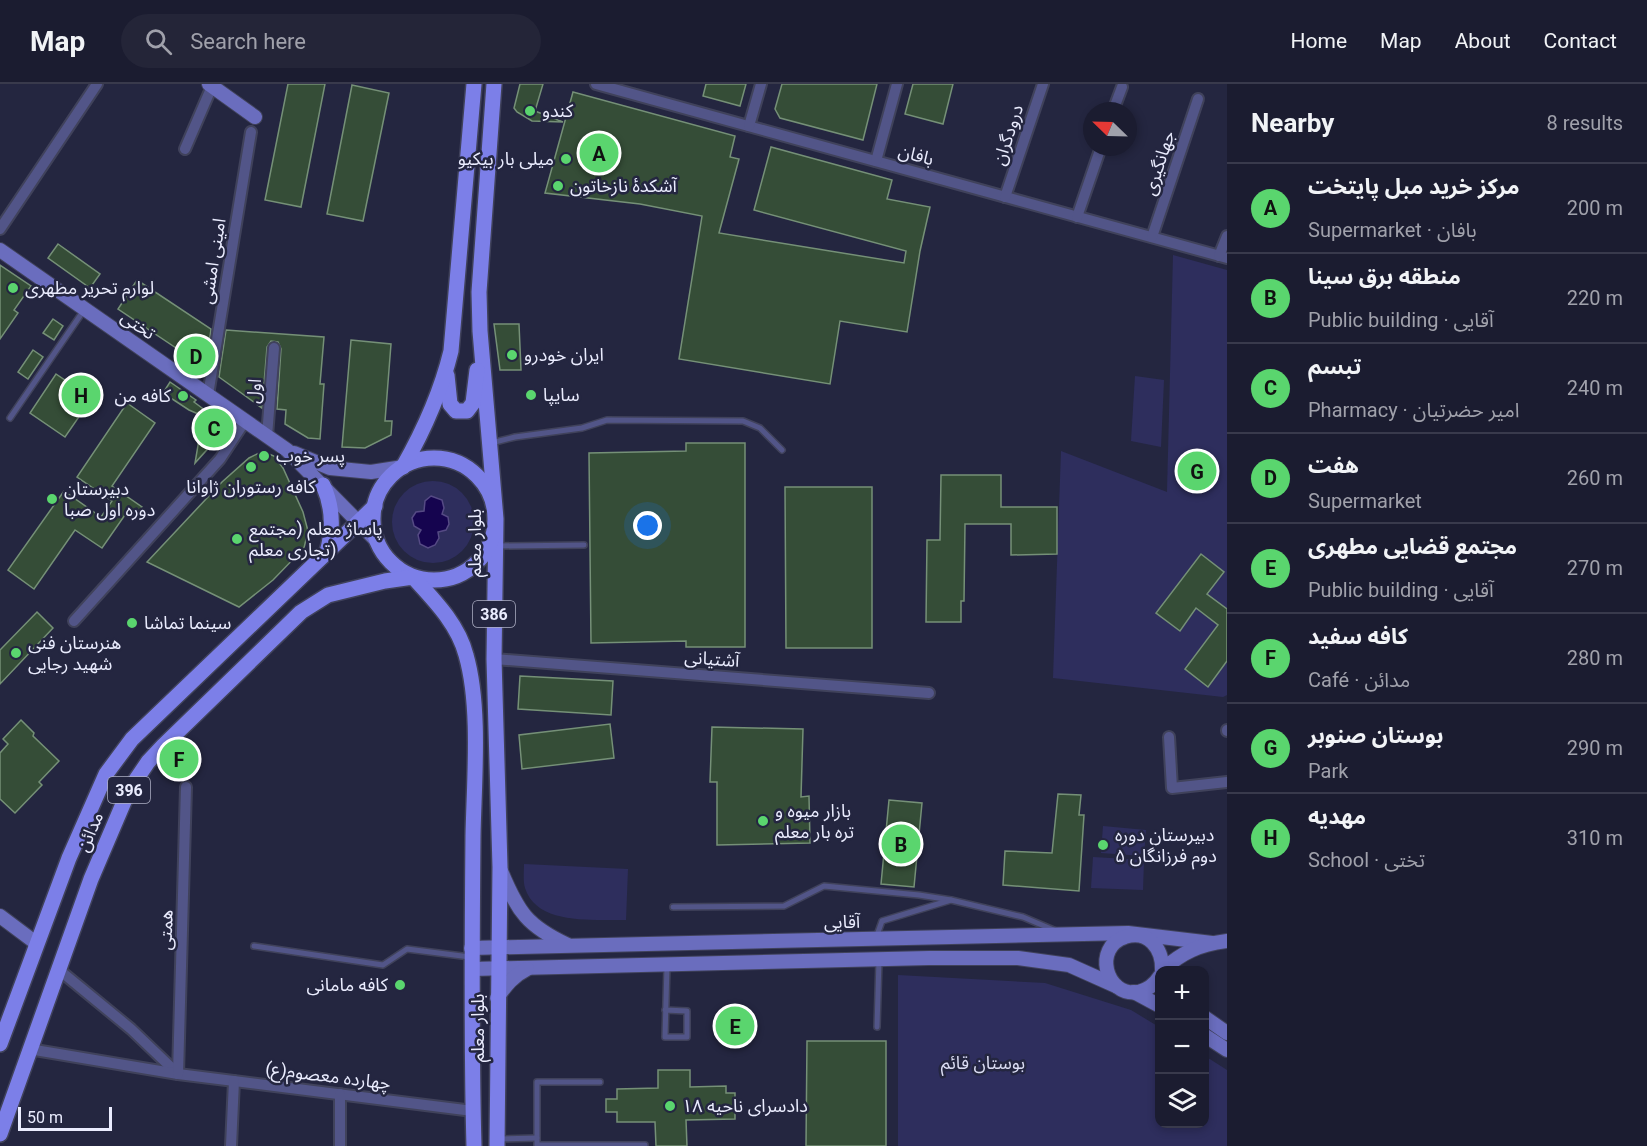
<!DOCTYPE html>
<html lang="en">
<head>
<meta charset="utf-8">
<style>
	:root { --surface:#1b1c30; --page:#242538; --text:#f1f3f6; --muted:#a0a1ab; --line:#393a4c; --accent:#5ad56e }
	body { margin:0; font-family:Roboto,"Noto Sans Arabic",sans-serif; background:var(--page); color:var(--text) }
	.controls { position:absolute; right:18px; bottom:18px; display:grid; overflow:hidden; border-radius:12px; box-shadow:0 3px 9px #0003 }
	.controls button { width:54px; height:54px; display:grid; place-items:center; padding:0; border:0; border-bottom:2px solid var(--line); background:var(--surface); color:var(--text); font:30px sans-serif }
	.compass { position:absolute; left:1083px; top:18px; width:54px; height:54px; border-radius:50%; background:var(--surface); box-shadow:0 3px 9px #0003; rotate:293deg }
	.scale { position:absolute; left:18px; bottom:15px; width:94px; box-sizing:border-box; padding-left:6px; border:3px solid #eaecfe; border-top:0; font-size:16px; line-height:21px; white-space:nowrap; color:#eaecfe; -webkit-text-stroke:4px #242640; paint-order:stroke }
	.you { position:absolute; left:648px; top:442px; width:21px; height:21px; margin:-15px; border:4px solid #fff; border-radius:50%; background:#1a73e8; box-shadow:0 0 0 9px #1a73e833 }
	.badge { display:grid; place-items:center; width:39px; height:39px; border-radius:50%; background:var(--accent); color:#111; font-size:20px; font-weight:700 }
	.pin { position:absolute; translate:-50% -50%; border:3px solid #fff; box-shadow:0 2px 6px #0006 }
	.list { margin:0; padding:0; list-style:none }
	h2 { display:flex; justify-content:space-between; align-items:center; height:78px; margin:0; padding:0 24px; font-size:26px }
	h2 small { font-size:20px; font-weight:400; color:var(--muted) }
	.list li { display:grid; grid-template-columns:39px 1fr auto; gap:18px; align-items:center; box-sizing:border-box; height:90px; padding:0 24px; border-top:2px solid var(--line) }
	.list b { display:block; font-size:22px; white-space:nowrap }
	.list p { margin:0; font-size:20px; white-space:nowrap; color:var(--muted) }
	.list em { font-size:20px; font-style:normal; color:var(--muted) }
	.icon { flex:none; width:33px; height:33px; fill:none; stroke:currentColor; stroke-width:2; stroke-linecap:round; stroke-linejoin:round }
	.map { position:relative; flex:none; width:1227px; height:1062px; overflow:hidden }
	header { display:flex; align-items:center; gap:36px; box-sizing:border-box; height:84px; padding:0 30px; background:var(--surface); border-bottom:2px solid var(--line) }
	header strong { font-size:28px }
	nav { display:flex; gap:33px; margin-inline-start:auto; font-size:21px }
	.search { width:420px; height:54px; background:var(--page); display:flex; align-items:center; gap:15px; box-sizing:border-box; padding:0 21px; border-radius:33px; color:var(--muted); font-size:22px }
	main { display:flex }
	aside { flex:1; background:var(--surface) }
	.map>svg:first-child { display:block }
	.green { fill:#2e2e5d }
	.water { fill:#15044f; stroke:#554a84; stroke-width:1.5 }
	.building { fill:#354d37; stroke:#759077; stroke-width:1.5 }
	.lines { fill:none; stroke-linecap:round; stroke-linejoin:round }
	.lane-casing { stroke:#40425b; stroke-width:8 }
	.street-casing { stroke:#40425b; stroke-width:14 }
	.secondary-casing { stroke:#40425b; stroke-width:16 }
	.primary-casing { stroke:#40425b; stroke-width:18 }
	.lane { stroke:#525588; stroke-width:5 }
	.street { stroke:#525588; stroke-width:10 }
	.secondary { stroke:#6a6dbe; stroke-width:14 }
	.primary { stroke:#7c7fe8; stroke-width:15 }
	.poi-dot { fill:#5ad56e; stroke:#242640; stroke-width:2 }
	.labels { text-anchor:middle; stroke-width:5; stroke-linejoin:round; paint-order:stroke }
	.shield { fill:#242640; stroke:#afb1c5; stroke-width:1.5 }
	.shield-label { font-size:16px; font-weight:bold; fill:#eaecfe }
	.poi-label { font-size:18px; fill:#eaecfe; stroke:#242640; text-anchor:start }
	.street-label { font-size:18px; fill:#eaecfe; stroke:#242640 }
	.park-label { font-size:18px; fill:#dadcf2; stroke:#242640 }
</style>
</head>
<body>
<header>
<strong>Map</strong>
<div class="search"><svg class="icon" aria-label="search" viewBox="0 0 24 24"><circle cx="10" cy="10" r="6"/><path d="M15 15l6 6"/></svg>Search here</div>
<nav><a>Home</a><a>Map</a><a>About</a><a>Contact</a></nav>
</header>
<main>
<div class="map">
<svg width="1227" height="1062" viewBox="0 0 1227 1062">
	<rect width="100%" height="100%" fill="#242640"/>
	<!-- green -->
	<g class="green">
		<polygon points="1173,171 1227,186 1227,611 1223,613 1053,594 1061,367 1167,408"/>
		<polygon points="1135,292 1164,296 1161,363 1131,357"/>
		<circle cx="433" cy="438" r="41"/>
		<polygon points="1103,742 1146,746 1144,772 1101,769"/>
		<polygon points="1093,773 1144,776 1143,806 1091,804"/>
		<path d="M524,780L628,785L626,836C594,835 537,842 525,804C523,797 524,787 524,780Z"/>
		<polygon points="898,891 1045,899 1131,926 1159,943 1160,1040 1204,1040 1205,972 1227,986 1227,1062 898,1062"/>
	</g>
	<!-- water -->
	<polygon class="water" points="431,412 442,416 444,424 442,430 448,433 449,440 446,446 438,448 439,454 435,461 428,464 420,460 418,451 421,446 414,442 412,434 416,428 424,427 425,417"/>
	<!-- building -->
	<g class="building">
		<polygon points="288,0 325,0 301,123 265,116"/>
		<polygon points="520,0 543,0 535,27 563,38 532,37 517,28 514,24"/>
		<polygon points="706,0 746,0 740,22 703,12"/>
		<polygon points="782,0 877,0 863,56 780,34 775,25"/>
		<polygon points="913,0 953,0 943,40 905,30"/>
		<polygon points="352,1 389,9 363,137 327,130"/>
		<polygon points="573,8 735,52 730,73 739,75 719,149 904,179 906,167 754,126 771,63 892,96 887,115 930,123 920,167 907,248 840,237 830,300 679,275 702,132 640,120 545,109"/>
		<polygon points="58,160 100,190 90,204 48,174"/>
		<polygon points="0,181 31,202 14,226 18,229 0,255"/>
		<polygon points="137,196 211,245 209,260 197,278 118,225"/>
		<polygon points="53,235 63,242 54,256 43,249"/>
		<polygon points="494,240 519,240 521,286 500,286"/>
		<polygon points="226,246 324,253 320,300 324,300 320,355 308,354 285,340 286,326 277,325 281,265 278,258 271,257 267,263 262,324 219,293"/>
		<polygon points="351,256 391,260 385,337 392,337 391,351 365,364 342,363"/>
		<polygon points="33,266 43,273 28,295 18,288"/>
		<polygon points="56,290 65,296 77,300 84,308 92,314 65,353 30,329"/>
		<polygon points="170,298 196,316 194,318 214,333 216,338 217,348 213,359 195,379 203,332 189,326 163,309"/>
		<polygon points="127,319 155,339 112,402 142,423 135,434 127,428 102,464 75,446 34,505 8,486 64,407 101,433 112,417 77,393"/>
		<polygon points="686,359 745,359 745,563 686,563 686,557 591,559 589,369 686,367"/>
		<polygon points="259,369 269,370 274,372 283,384 303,428 308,447 304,464 273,496 239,523 147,478 222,398 249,374"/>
		<polygon points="941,391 1001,391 1001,423 1057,423 1057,470 1011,471 1011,440 965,440 964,517 961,517 961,538 926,538 927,456 940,456"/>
		<polygon points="785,403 872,403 872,564 786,564"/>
		<polygon points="1201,470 1224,488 1207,510 1227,525 1227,577 1208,603 1185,585 1218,541 1196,524 1180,547 1156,529"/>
		<polygon points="37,528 53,544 0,600 0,566"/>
		<polygon points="520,592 613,597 611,631 518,625"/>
		<polygon points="21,636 34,649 33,652 59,677 39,698 42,701 15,729 0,715 0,669 8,660 3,655"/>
		<polygon points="610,640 614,674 522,685 519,651"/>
		<polygon points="712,643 803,645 801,713 809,712 810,759 717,761 717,698 710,698"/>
		<polygon points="1058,710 1081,711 1079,731 1084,731 1079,807 1003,801 1005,767 1052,769"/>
		<polygon points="889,716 922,719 914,803 881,800"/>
		<polygon points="807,957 886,957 886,1062 806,1062"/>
		<polygon points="658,986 690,986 690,1003 726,1002 726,1009 735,1009 735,1035 686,1036 687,1062 656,1062 655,1038 617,1038 617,1028 606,1028 606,1015 617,1015 617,1005 658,1004"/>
	</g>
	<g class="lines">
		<defs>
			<g id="lane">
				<polyline points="10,334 84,226"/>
				<polyline points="491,359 515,353 582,344 607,336 743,337 760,344 782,366"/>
				<polyline points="499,462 584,461"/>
				<polyline points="673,823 784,822 824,802 919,811 951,816"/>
				<polyline points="876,854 882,837 951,816 1023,833 1056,847"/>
				<polyline points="254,862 383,881 407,865 470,873"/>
				<polyline points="665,926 687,927 687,953 665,953 667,882"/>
				<polyline points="877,943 879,876"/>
				<polyline points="600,998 537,998 537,1061 645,1061"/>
				<polyline points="499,1055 537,1054"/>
			</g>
			<g id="street">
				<polyline points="596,0 1227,174"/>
				<polyline points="1113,27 1122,3"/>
				<polyline points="749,42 761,0"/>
				<polyline points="185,65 213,0"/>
				<polyline points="876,77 897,0"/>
				<polyline points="1005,113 1043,0"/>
				<polyline points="1077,133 1101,63"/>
				<polyline points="0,145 97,0"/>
				<polyline points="1152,153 1198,15"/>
				<polyline points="1219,172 1227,152"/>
				<polyline points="208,311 251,48"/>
				<polyline points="267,352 274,264"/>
				<polyline points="74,537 220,375 245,337"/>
				<polyline points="494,575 929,609"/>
				<polyline points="1227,646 1227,647"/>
				<polyline points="1169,653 1172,704 1227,698"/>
				<polyline points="58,885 131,945 178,990"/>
				<polyline points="29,965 178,990 473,1027"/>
				<polyline points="178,990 186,703"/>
				<polyline points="340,1010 340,1062"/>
				<polyline points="231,1062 234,997"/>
			</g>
			<g id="secondary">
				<polyline points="209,0 255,33"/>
				<polyline points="0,166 287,366 378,458"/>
				<polyline points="294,369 330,384 371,388 403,383"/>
				<path d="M501,787C518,828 527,842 568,861"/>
				<polyline points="0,832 36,859"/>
				<polyline points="471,864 1128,849 1212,859"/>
				<polyline points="472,885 929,874 1018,874 1069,881 1116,902"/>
				<path d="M1162,886C1183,868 1198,861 1227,857"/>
				<path d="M1160,892C1155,900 1148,906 1138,908C1105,913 1093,863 1125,853C1148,845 1163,865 1162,886"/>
				<polyline points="1134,908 1160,922"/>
				<path d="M497,914C506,901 513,892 527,885"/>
				<polyline points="1204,933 1227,949"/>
				<polyline points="1204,951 1227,966"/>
			</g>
			<g id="primary">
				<polyline points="494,0 479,208 480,247 496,435 494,575 500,783 497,1062"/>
				<polyline points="447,291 450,320 456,327 467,327 473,319 477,286"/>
				<circle cx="434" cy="435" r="61"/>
				<path d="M403,383C424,346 441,308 451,267L474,0"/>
				<path d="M323,401C333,423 334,444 327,468"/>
				<polyline points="0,960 69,774 106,690 132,655 375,422"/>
				<path d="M0,1050L91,795L129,706L148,678L163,662L301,528L328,511L385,497L413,493C434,516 458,540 466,571C481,623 474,698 473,752C472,856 471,959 474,1062"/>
			</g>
		</defs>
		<!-- lane casing -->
		<use href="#lane" class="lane-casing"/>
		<!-- street casing -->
		<use href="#street" class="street-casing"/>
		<!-- secondary casing -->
		<use href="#secondary" class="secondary-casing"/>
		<!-- primary casing -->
		<use href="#primary" class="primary-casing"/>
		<!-- lane -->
		<use href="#lane" class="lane"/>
		<!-- street -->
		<use href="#street" class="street"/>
		<!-- secondary -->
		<use href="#secondary" class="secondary"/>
		<!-- primary -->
		<use href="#primary" class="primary"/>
	</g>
	<!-- markers -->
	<g class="poi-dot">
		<circle cx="530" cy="27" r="6"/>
		<circle cx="566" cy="75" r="6"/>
		<circle cx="558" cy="102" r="6"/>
		<circle cx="13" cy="204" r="6"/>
		<circle cx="512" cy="271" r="6"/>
		<circle cx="531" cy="311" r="6"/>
		<circle cx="183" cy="312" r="6"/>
		<circle cx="264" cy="372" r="6"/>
		<circle cx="251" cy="383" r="6"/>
		<circle cx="52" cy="415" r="6"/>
		<circle cx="237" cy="455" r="6"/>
		<circle cx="132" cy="539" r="6"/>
		<circle cx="16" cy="569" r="6"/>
		<circle cx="763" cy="737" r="6"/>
		<circle cx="1103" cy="761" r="6"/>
		<circle cx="400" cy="901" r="6"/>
		<circle cx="670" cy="1022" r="6"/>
	</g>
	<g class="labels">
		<!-- shield labels -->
		<g class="shield">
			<rect x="473" y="517" width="42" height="26" rx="4.5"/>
			<rect x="108" y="693" width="42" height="26" rx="4.5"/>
		</g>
		<g class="shield-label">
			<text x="494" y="536">386</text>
			<text x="129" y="712">396</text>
		</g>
		<!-- poi labels -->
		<g class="poi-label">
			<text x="542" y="33">کندو</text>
			<text x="554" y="81" text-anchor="end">میلی بار بیکیو</text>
			<text x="570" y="108">آشکدهٔ نازخاتون</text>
			<text x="25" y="210">لوارم تحریر مطهری</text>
			<text x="524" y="277">ایران خودرو</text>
			<text x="543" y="317">سایپا</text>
			<text x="171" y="318" text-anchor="end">کافه من</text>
			<text x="276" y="378">پسر خوب</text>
			<text x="251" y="409" text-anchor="middle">کافه رستوران ژاوانا</text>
			<text x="64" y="411">دبیرستان<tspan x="64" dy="21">دوره اول صبا</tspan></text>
			<text x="249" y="451">پاساژ معلم (مجتمع<tspan x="249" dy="21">تجاری معلم)</tspan></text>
			<text x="144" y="545">سینما تماشا</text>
			<text x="28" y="565">هنرستان فنی<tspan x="28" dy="21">شهید رجایی</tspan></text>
			<text x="775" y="733">بازار میوه و<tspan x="775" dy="21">تره بار معلم</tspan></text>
			<text x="1115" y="757">دبیرستان دوره<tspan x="1115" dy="21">دوم فرزانگان ۵</tspan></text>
			<text x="388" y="907" text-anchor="end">کافه مامانی</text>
			<text x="682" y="1028">دادسرای ناحیه ۱۸</text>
		</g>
		<!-- street labels -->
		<g class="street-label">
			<text transform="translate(1008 51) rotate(-72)" y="6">درودگران</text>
			<text transform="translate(916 71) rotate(15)" y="6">بافان</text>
			<text transform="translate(1159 79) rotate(-72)" y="6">جهانگیری</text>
			<text transform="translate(213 177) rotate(-81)" y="6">امینی امشی</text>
			<text transform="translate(138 241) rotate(34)" y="6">تختی</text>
			<text transform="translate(254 307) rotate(-85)" y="6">اول</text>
			<text transform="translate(475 459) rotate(-90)" y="6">بلوار معلم</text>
			<text transform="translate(712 575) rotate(4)" y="6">آشتیانی</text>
			<text transform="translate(90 748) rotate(-67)" y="6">مدائن</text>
			<text transform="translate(842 838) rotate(-1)" y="6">آقایی</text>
			<text transform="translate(166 846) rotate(-88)" y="6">همتی</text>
			<text transform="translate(478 944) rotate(-90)" y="6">بلوار معلم</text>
			<text transform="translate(328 992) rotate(7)" y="6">چهارده معصوم(ع)</text>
		</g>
		<!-- park labels -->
		<g class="park-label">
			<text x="983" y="985">بوستان قائم</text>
		</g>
	</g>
</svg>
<div class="controls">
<button>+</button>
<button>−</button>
<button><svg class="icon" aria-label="layers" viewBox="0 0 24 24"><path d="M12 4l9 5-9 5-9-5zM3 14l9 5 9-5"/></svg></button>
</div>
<svg class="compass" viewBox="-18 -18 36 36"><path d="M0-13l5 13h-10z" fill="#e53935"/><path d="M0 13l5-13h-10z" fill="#a0a1ab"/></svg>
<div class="scale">50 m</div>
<div class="you"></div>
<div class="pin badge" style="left:599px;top:69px">A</div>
<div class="pin badge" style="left:901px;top:760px">B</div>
<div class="pin badge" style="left:214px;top:344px">C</div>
<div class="pin badge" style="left:196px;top:272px">D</div>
<div class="pin badge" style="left:735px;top:942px">E</div>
<div class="pin badge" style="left:179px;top:675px">F</div>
<div class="pin badge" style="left:1197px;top:387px">G</div>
<div class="pin badge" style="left:81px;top:311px">H</div>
</div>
<aside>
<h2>Nearby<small>8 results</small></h2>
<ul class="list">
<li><span class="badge">A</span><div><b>مرکز خرید مبل پایتخت</b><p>Supermarket · بافان</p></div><em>200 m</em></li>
<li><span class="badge">B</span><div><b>منطقه برق سینا</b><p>Public building · آقایی</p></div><em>220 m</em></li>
<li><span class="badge">C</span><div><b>تبسم</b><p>Pharmacy · امیر حضرتیان</p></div><em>240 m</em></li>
<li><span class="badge">D</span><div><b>هفت</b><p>Supermarket</p></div><em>260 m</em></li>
<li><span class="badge">E</span><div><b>مجتمع قضایی مطهری</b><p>Public building · آقایی</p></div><em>270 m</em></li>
<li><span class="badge">F</span><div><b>کافه سفید</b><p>Café · مدائن</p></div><em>280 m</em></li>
<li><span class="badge">G</span><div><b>بوستان صنوبر</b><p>Park</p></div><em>290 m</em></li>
<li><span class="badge">H</span><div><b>مهدیه</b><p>School · تختی</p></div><em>310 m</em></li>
</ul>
</aside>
</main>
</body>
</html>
